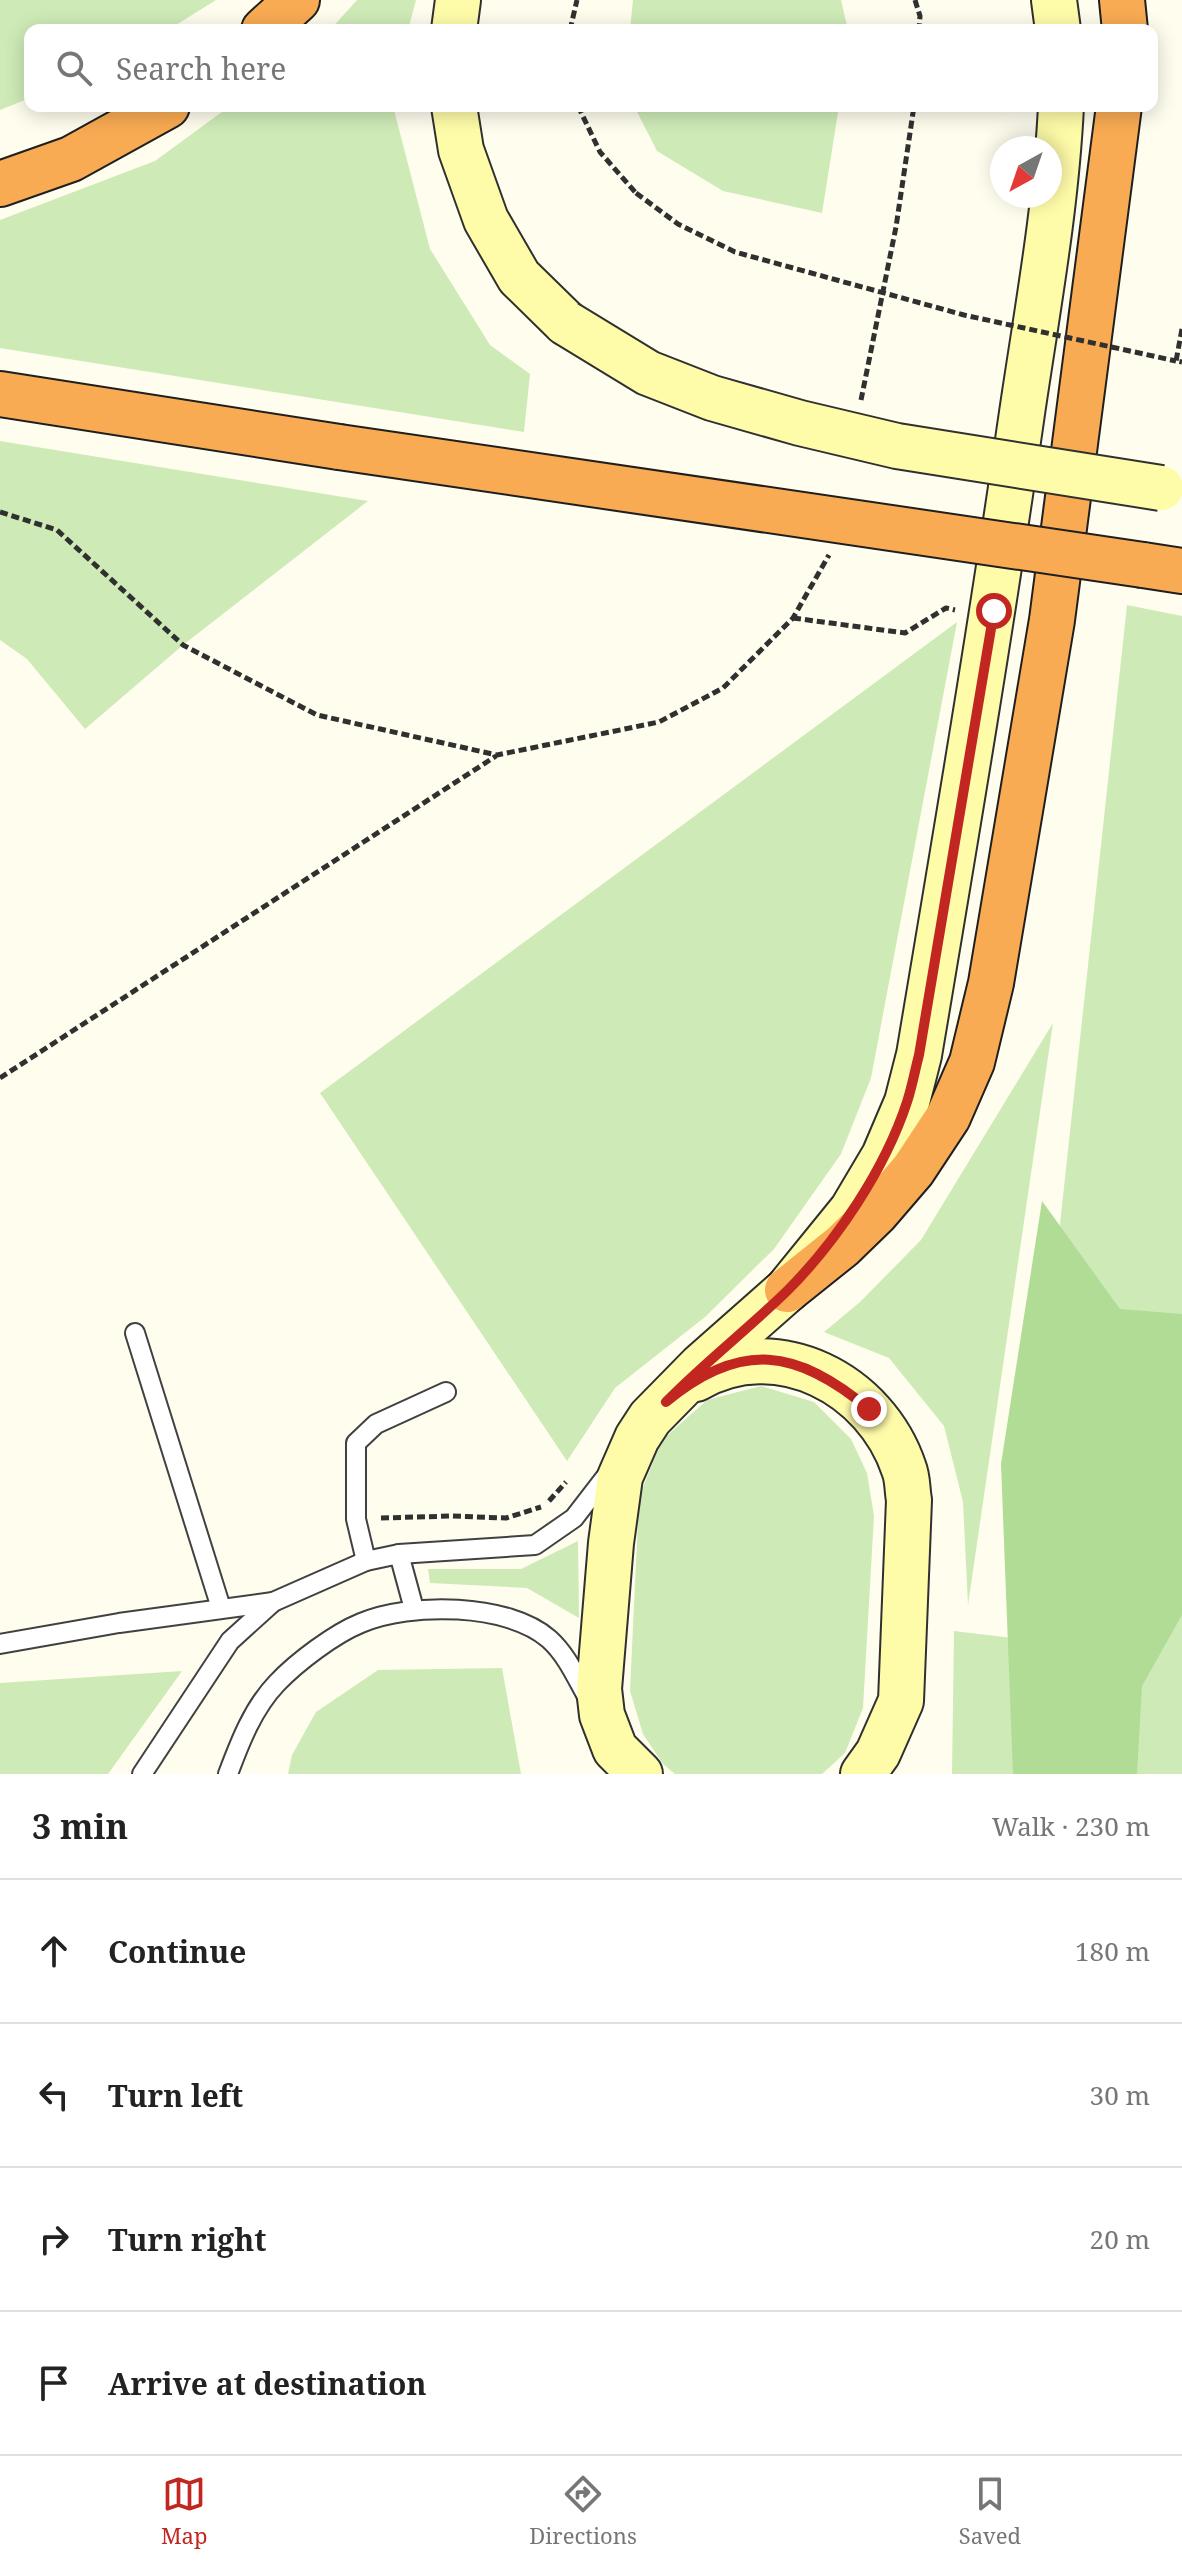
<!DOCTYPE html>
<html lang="en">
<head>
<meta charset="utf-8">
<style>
	:root { --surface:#fff; --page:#f6f6f6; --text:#222; --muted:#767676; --line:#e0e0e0; --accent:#c22621 }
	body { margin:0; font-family:"Noto Serif",serif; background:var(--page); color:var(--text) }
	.compass { position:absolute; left:990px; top:136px; width:72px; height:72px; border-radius:50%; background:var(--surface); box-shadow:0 4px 20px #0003; rotate:220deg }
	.stop { position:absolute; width:24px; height:24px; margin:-18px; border:6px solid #c22621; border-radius:50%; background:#fff }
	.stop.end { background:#c22621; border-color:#fff; box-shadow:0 2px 8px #0008 }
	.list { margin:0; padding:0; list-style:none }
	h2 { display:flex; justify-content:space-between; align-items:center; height:104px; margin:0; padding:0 32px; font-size:34px }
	h2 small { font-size:26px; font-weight:400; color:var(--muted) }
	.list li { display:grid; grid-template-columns:52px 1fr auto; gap:24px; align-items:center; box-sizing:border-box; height:144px; padding:0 32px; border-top:2px solid var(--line) }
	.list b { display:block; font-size:30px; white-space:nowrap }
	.list em { font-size:26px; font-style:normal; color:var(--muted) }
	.icon { flex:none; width:44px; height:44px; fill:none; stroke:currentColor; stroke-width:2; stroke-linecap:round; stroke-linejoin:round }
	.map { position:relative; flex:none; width:1182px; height:1774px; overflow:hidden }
	.search { position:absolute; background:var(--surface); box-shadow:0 4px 20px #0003; left:24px; right:24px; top:24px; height:88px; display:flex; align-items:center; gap:20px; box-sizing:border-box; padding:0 28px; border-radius:16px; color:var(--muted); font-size:30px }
	.sheet { height:680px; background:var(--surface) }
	nav { display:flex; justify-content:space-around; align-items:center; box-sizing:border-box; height:112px; border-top:2px solid var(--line); background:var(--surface); font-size:22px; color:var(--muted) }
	nav a { display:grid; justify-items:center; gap:4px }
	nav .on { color:var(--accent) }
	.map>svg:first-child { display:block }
	.green { fill:#ceebb7 }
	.forest { fill:#b0dc95 }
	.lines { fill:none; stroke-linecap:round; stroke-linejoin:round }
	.service-casing { stroke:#414141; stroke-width:22 }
	.secondary-casing { stroke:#303030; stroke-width:48 }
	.motorway-casing { stroke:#1f1f1f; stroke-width:48 }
	.path { stroke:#303030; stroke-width:5; stroke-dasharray:8 4; stroke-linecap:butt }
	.service { stroke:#fff; stroke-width:18 }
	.secondary { stroke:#fffca9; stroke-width:44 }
	.motorway { stroke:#f9ab53; stroke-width:44 }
	.secondary-bridge-casing { stroke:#303030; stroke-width:48; stroke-linecap:butt }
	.motorway-bridge-casing { stroke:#1f1f1f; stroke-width:48; stroke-linecap:butt }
	.path-bridge { stroke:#303030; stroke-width:5; stroke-dasharray:8 4; stroke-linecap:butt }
	.secondary-bridge { stroke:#fffca9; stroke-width:44 }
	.motorway-bridge { stroke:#f9ab53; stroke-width:44 }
	.route { stroke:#c22621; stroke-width:10 }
</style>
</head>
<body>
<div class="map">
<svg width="1182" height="1774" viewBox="0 0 1182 1774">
	<rect width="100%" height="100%" fill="#fffdee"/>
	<!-- green -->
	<g class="green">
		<polygon points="0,0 216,0 168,30 30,30 30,98 0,110"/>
		<polygon points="357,0 416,0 408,30 330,30"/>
		<polygon points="633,0 841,0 848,30 630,30"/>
		<polygon points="230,106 393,106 430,249 490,345 530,374 524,432 0,348 0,220 155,161"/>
		<polygon points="634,106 839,106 822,213 723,191 657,151"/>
		<polygon points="0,441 368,501 183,645 85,729 27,659 0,640"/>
		<polygon points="1127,605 1182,616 1182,1774 952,1774 954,1631 1012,1638 1031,1492"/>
		<polygon points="957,622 871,1078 841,1154 774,1249 705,1317 615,1388 567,1461 320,1093"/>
		<polygon points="1053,1023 968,1605 963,1502 944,1426 889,1358 824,1332 860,1302 921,1240"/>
		<polygon points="761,1386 814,1402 851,1439 867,1473 874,1516 863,1708 845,1753 822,1774 675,1774 663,1764 643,1734 630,1691 639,1498 661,1441 707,1400"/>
		<polygon points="578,1541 579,1618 527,1588 430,1583 428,1569 521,1569"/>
		<polygon points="502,1668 521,1774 288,1774 292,1755 316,1712 378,1670"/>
		<polygon points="182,1671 108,1774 0,1774 0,1683"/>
	</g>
	<!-- forest -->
	<polygon class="forest" points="1042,1201 1120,1309 1182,1314 1182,1615 1142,1686 1137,1774 1013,1774 1001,1464"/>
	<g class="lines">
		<defs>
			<g id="service">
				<polyline points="135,1333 221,1608"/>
				<polyline points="399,1554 414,1609"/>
				<polyline points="366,1561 356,1519 356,1443 376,1424 446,1392"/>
				<polyline points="0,1644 119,1623 273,1602"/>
				<polyline points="142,1774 230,1641 273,1602 366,1561 399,1554 535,1545 574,1518 611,1470"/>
				<path d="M228,1774C240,1742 253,1708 277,1683C297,1662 334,1634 361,1623C410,1602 508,1603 549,1639C567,1655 577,1679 589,1700"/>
			</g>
			<g id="secondary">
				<polyline points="1054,0 1058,30"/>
				<polyline points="454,30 458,0"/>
				<polyline points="454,106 461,150 486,220 519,277 566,323"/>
				<path d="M696,1379C777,1332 876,1384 904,1469C908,1479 907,1490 909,1500L901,1701L878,1753L863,1774"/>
				<path d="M640,1774L615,1749L602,1715L599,1689L611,1543L620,1477L637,1438L650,1418L701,1366L787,1290L852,1210L884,1156L907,1102L919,1055C955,841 991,628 1022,413C1037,311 1056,209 1061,106"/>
			</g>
			<g id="motorway">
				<polyline points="1122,0 1125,30"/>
				<polyline points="264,30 297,0"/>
				<polyline points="0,184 71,159 167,106"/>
				<polyline points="0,394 339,447"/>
				<polyline points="1143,565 1182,571"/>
				<polyline points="787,1290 842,1246 876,1213 913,1170 948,1117 972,1062 991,983 1052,620 1119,106"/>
			</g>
		</defs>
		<!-- service casing -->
		<use href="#service" class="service-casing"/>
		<!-- secondary casing -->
		<use href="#secondary" class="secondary-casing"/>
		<!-- motorway casing -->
		<use href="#motorway" class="motorway-casing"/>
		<!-- path -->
		<g class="path">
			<polyline points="915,0 920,16 919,30"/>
			<polyline points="570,30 577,0"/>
			<polyline points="578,106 600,152 636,193"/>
			<polyline points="1182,329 1176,361 1182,362"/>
			<polyline points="861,400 896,227 914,106"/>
			<polyline points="0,512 57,530 183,645 317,715 497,755 659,722 723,688 793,618 829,555"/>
			<polyline points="793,618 905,633 946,608 955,610"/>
			<polyline points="0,1078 496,756"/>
			<polyline points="549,1501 566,1482"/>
			<polyline points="381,1518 451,1516 506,1518 541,1507"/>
		</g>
		<!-- service -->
		<use href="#service" class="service"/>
		<!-- secondary -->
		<use href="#secondary" class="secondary"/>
		<!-- motorway -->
		<use href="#motorway" class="motorway"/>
		<defs>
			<polyline id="secondary-bridge" points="566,323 648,373 712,398 800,423 897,446 1161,488"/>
			<polyline id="motorway-bridge" points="339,447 1143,565"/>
		</defs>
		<!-- secondary-bridge casing -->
		<use href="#secondary-bridge" class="secondary-bridge-casing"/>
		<!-- motorway-bridge casing -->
		<use href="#motorway-bridge" class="motorway-bridge-casing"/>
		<!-- path-bridge -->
		<polyline class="path-bridge" points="636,193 678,224 735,252 964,315 1176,361"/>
		<!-- secondary-bridge -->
		<use href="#secondary-bridge" class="secondary-bridge"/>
		<!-- motorway-bridge -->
		<use href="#motorway-bridge" class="motorway-bridge"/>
	</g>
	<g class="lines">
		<!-- route -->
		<path class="route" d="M869,1409C797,1349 741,1340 666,1402C704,1363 748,1329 787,1291C837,1241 885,1169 907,1102C912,1087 915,1070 919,1055L994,611"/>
	</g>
</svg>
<svg class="compass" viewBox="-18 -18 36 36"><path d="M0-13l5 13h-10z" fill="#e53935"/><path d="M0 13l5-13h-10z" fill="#767676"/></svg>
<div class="stop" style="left:994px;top:611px"></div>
<div class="stop end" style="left:869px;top:1409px"></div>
<div class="search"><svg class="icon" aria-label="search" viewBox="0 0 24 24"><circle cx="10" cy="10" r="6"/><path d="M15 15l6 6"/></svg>Search here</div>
</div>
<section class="sheet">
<h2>3 min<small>Walk · 230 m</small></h2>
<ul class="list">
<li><svg class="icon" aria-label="ahead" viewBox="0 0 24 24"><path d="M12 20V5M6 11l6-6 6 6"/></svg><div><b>Continue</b></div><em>180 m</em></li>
<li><svg class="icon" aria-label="left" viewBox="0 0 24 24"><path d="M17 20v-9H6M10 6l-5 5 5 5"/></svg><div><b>Turn left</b></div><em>30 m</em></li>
<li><svg class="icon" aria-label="right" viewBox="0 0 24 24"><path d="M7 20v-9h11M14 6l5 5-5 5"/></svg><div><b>Turn right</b></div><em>20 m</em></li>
<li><svg class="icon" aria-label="arrive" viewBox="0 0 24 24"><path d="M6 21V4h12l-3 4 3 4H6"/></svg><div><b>Arrive at destination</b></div></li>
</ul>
</section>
<nav>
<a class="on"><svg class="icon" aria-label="map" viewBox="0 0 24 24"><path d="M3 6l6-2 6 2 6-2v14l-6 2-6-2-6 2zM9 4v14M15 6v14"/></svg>Map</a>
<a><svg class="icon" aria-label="directions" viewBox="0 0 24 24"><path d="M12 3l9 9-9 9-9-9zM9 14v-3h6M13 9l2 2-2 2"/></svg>Directions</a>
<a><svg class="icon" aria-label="saved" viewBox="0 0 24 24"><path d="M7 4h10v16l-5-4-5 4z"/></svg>Saved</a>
</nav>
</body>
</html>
